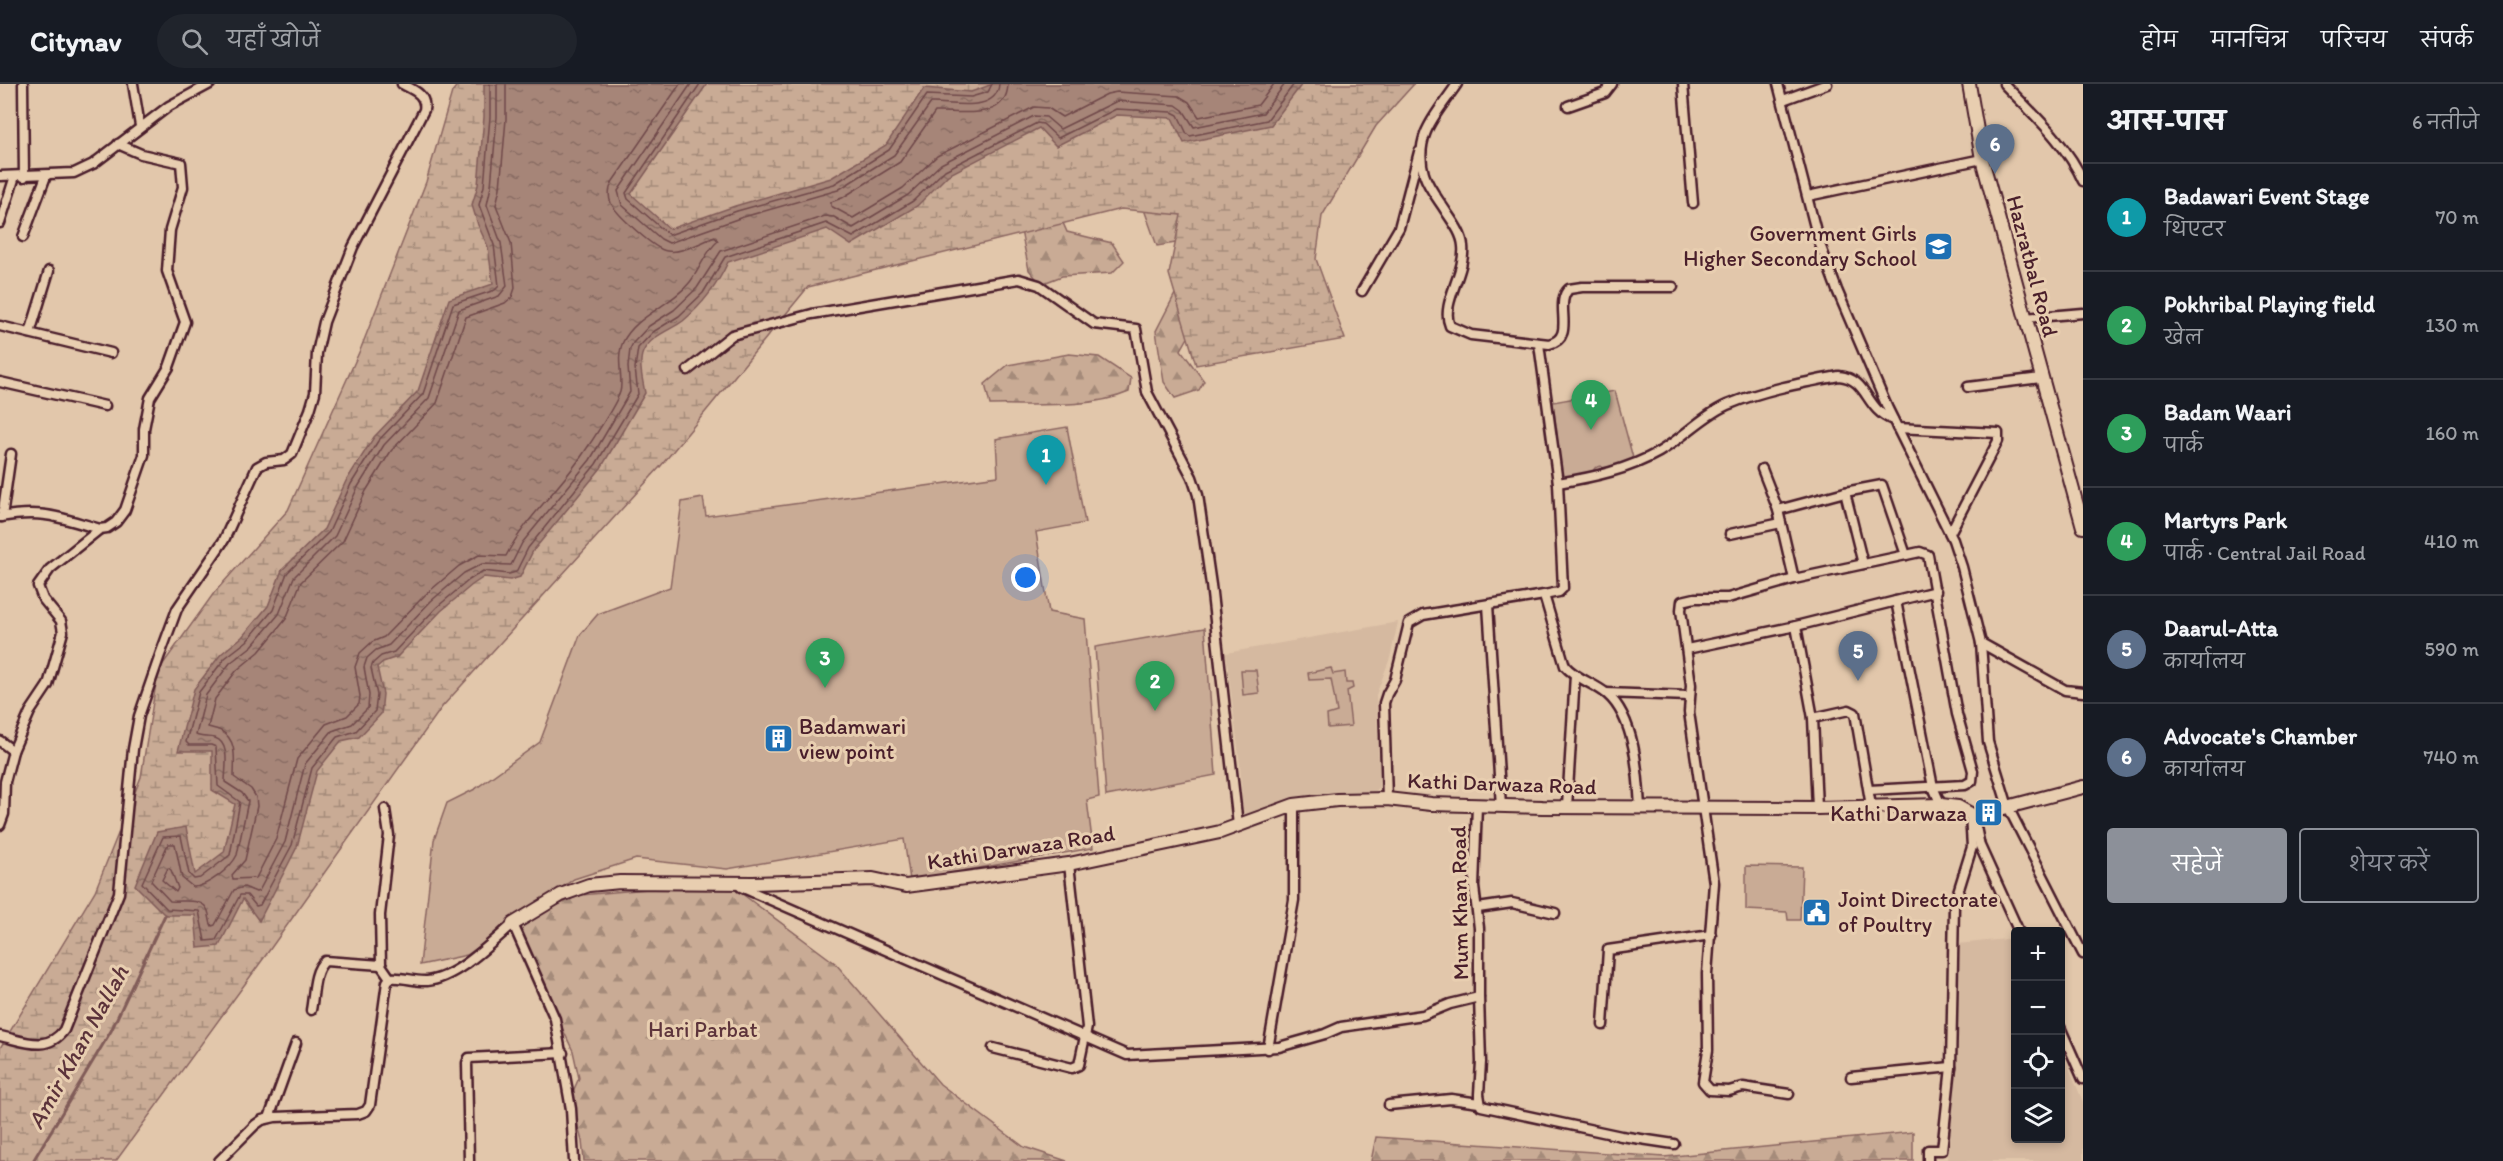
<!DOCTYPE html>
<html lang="hi">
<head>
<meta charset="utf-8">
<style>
	:root { --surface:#171b24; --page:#20242c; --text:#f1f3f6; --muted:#9ea1a6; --line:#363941; --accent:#8c9099 }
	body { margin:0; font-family:Itim,"Playpen Sans Deva",sans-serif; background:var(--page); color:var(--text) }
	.controls { position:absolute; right:18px; bottom:18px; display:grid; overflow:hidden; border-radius:6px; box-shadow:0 3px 9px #0003 }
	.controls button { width:54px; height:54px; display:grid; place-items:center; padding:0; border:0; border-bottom:2px solid var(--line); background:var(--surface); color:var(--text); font:30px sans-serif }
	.you { position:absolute; left:1026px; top:494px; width:21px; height:21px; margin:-15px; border:4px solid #fff; border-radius:50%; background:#1a73e8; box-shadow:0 0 0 9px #1a73e833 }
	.badge { display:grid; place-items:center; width:39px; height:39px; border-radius:50%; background:var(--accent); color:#fff; font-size:20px; font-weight:700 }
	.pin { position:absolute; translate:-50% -50px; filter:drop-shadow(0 2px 3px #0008) }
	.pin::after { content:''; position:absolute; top:32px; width:21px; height:18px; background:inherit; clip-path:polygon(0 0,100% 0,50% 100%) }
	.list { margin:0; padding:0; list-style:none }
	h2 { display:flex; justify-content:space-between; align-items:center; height:78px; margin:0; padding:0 24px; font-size:26px }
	h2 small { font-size:20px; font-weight:400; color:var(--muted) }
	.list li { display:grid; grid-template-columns:39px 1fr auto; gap:18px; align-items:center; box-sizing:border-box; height:108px; padding:0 24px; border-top:2px solid var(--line) }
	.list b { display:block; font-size:22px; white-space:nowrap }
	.list p { margin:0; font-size:20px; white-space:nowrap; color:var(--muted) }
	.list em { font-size:20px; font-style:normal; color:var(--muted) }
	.actions { display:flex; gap:12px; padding:18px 24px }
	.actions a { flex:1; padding:14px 0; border:2px solid var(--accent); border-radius:6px; text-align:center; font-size:21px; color:var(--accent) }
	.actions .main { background:var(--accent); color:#fff }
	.icon { flex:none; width:33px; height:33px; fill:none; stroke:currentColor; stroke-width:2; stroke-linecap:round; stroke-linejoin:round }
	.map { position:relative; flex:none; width:2083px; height:1077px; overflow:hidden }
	header { display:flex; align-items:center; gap:36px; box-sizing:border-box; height:84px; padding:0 30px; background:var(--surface); border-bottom:2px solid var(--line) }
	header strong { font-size:28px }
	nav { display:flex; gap:33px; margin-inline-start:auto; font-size:21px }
	.search { width:420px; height:54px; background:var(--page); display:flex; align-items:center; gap:15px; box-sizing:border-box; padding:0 21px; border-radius:33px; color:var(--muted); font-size:22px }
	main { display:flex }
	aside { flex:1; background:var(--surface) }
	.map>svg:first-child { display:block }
	.built { fill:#d5b9a0 }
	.green { fill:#c9ab95; stroke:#8a6560; stroke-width:1.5 }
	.forest { fill:url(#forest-firs); stroke:#8a6560; stroke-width:1.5 }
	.wetland { fill:url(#wetland-marsh); stroke:#8a6560; stroke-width:1.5 }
	.water { fill:url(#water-ripples); stroke:#815c59; stroke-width:1.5 }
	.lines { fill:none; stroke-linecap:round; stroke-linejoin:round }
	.shore { stroke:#6f484a; stroke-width:1.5 }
	.stream { stroke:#815c59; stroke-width:3 }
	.street-casing { stroke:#4a1f2b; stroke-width:13 }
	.secondary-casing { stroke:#4a1f2b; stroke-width:16 }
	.street { stroke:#e8ceb0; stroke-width:8 }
	.secondary { stroke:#e8ceb0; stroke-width:12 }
	.labels { text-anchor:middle; stroke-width:6; stroke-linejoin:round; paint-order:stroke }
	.poi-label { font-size:22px; fill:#4a1f2b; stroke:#e8ceb0; text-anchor:end }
	.street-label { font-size:22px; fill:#4a1f2b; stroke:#e8ceb0 }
	.park-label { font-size:22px; fill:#5d343b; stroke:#e8ceb0 }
	.water-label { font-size:24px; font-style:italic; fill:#5c333a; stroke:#e8ceb0 }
</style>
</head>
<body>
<header>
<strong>Citynav</strong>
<div class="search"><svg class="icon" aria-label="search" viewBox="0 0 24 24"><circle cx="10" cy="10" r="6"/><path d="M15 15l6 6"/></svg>यहाँ खोजें</div>
<nav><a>होम</a><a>मानचित्र</a><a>परिचय</a><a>संपर्क</a></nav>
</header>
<main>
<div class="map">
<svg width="2083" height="1077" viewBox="0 0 2083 1077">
	<defs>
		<pattern id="forest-firs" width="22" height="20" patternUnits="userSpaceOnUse" patternTransform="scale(1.5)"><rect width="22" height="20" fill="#c9ab95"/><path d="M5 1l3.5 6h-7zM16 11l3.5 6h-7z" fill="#a58b7a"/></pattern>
		<pattern id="wetland-marsh" width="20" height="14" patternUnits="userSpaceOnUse" patternTransform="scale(1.5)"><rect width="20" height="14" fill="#c9ab95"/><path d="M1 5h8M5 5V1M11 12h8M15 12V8" fill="none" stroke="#a58b7a"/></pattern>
		<pattern id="water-ripples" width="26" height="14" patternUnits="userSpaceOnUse" patternTransform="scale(1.5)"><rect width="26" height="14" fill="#a68578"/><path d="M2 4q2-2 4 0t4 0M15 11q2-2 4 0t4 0" fill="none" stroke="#896c63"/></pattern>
	</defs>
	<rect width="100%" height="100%" fill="#e2c7ab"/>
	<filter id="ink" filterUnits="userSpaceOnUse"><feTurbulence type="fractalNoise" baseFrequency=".0167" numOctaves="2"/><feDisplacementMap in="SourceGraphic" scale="12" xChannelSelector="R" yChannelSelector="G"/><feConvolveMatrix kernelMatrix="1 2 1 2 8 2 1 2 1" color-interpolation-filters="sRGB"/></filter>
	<g filter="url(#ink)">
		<!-- built -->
		<g class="built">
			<polygon points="1398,538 1390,574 1376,611 1380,702 1371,713 1301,716 1243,732 1240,680 1226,569"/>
			<polygon points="2015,854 2016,1054 2060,1054 2061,964 2083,1018 2083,1077 1948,1077 1955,974 1958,860"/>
		</g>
		<!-- green -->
		<g class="green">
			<polygon points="1615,307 1633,374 1627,379 1607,387 1601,382 1595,384 1591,390 1562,394 1553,318"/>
			<polygon points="1067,343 1085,439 1036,448 1049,528 1085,535 1099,713 1087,716 1093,764 910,796 904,755 727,785 636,775 574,795 467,871 420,881 434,756 447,719 475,705 540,658 580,551 598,530 670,503 682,418 703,414 706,432 998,392 996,355"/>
			<polygon points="1205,544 1216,691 1106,712 1095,563"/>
			<polygon points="1331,584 1333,590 1345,588 1346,599 1352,599 1353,604 1347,607 1351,642 1328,644 1327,631 1337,628 1331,595 1309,596 1308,589"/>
			<polygon points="1241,586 1256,586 1259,609 1243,611"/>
			<polygon points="1746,782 1802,783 1800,836 1788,836 1787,828 1746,826"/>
		</g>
		<!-- forest -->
		<g class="forest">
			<polygon points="1134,41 1163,48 1188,70 1215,72 1242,70 1323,44 1341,52 1346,71 1305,149 1293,187 1261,224 1223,227 1198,236 1181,266 1204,297 1199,306 1175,314 1164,298 1156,247 1195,171 1195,156 1157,162 1140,114 1129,109 1083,113 1060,132 1067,148 1112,159 1124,177 1112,189 1062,192 1041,200 1029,186 1013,107 1028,80 1092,54"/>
			<path d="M1069,270L1099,273L1131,294L1129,308C1090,325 1033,320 990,321L985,300L1008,281Z"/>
			<polygon points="726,798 835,879 940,1000 1024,1063 1067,1077 584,1077 582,1057 570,1014 579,994 573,967 513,840 581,811"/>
			<polygon points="1913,1048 1913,1077 1371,1077 1376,1053 1664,1073"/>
		</g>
		<!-- wetland -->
		<polygon class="wetland" points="458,0 1414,0 1376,42 1322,132 1316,175 1345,255 1196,281 1169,190 1181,131 1121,125 808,203 660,383 442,623 266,871 116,1077 0,1077 0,964 95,807 141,693 158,587 214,509 288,426 361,264 426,98 452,8"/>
		<!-- water -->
		<path class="water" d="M484,0H707L631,110L670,145L735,122L831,94L886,61L924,4L971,8L993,0H1302L1271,41L1184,59L1172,34L1117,31L1056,62L1039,44L948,91L917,122L851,161L827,145L728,178C718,200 702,221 683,237C671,246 650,252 643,268C638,279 643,298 645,309L601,384L533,467L520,493L510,496L484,493L472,501L441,527L397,573L383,578L377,583L383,610L381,630L359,653L341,657L317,687L297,763L259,837L243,815L219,862L198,864L195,831H165L135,801L157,748L186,743L195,790L224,768L235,720L212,706V667H178L194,605L221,570L242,553L268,522L282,486L324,445L346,397L374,353L418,307L449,215L493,200L488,163L478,141L472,121L478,101L484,33Z"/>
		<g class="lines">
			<!-- shore -->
			<g class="shore">
				<polyline points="490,0 490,33 484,102 479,121 494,161 499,202 495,206 453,220 423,310 378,357 351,400 329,448 287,489 273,526 247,557 225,574 199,608 186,658 189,661 211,661 216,663 218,702 240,718 230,771 200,794 194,795 189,790 181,752 163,753 142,799 167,825 199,827 205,857 216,856 240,811 247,811 256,822 260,821 292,761 312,684 337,653 356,647 375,627 377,611 371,584 373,579 381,572 394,568 437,523 469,496 483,487 509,490 516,488 528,464 596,380 638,310 635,284 638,264 653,248 679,232 703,209 725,173 826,139 853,153 913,117 945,86 1037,39 1043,40 1058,54 1116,25 1172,28 1178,31 1187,50 1190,52 1267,36 1294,0"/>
				<path d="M497,0V33L491,102L487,121L501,159L507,202L499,212L459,226L429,314L384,361L358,403L335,452L294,493L279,530L252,562L230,579L206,611L196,651C202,654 208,652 215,654C231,659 225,685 225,698L242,709L248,717L237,771C231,784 207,803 193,803L182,794L175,760H168L151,797L170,817C182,818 203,813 208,827C210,833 209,837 212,842L215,841L234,806L244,803L256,808L259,807L285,758L305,680L332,647L352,640L368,624L369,611L364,583L367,574L376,566L389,561L431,517L464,489L482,480L511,481L522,459L590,376L630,308L628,283L630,265L633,259L649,242L674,226L697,204L721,167L825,132L834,133L853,144L908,111L941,80L1034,32L1046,33L1060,45L1117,17L1176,21L1183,26L1194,43L1263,29L1285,0"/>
				<path d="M506,0V35L500,104L496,121L511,159L515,204L512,213L505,219L466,233L437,319L391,367L366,407L343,457L301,498L286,535L259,568L237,586L215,615L208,643C212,644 217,645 221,647C238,656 234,677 234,693L251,705L256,713L257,722L245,776L232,791L233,795L256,794L276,755L297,675L326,640L347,632L359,620L360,612L355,583L360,569L372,558L384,553L425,511L459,482L479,471L506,472C525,434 559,406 583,370C592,357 615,322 620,308C624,296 615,275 623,258C636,231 671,222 690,198C700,185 705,168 718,157L715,153C701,158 681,170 667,167C655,166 616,130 611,119C608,112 609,104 613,97L680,0"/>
				<path d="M691,0L618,107L622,121L661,155L669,159L740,134L838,106L894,71L931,19C950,18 997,30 999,0"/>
				<polyline points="700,0 626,109 628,115 669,151 737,127 834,100 889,66 927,11 971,13 988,8 992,0"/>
				<path d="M1008,0C1007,38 960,27 935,28L900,78L842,114L831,118V122L853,134L903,104L937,72L1034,23L1048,24L1062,33L1107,10L1117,8L1179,12L1189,18L1199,33L1258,21L1274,0"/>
				<polygon points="168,784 171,786 178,804 176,808 162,796"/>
			</g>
			<!-- stream -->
			<polyline class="stream" points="33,1077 111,947 165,831"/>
			<defs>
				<g id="street">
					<polyline points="23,0 24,93"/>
					<polyline points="133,0 140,42"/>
					<path d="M1457,0C1437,30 1413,51 1424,90C1428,103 1438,115 1445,126C1452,137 1462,149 1463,162C1466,189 1440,220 1450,242L1471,251L1549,260C1577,254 1553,219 1569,205L1582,203H1673"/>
					<polyline points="1683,0 1693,119"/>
					<polyline points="1778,0 1818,155 1837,206 1888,325 1953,456 1962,483 1981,559 1988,658 2008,723 2083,870"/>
					<path d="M2004,0C2032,29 2067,60 2083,97"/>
					<polyline points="1783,16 1827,0"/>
					<polyline points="1568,22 1605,9 1612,0"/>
					<polyline points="0,92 74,89 93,80 169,22 210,0"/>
					<polyline points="1808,112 1982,75"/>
					<polyline points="0,139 15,92"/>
					<polyline points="23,153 46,92"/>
					<polyline points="1362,207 1399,144 1419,68"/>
					<polyline points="2025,234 2083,229"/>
					<polyline points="0,242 111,269"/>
					<polyline points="30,249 49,187"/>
					<polyline points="688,286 732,251 812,230 1019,195 1039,201 1094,240 1136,245 1147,308 1192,393 1198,411 1211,501 1238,741"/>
					<polyline points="0,298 105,322"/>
					<polyline points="1968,303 2041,294"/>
					<polyline points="1897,344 1998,349 1998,357 1950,449"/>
					<polyline points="1762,385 1778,426 1794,495"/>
					<path d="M1558,399C1594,393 1627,386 1659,368C1683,354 1702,332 1727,321C1763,306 1801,299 1839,292C1869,295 1864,325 1893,336"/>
					<polyline points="1845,408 1863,480"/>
					<polyline points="1778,426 1845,408 1882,401 1906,471"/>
					<path d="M0,433C44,425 60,434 100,445L107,444L116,438L125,426L144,371V345L150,314L169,283L185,238L167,187L170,146L183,103L181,79L141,70L118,60"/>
					<polyline points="2,433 11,370"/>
					<polyline points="1730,450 1781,439"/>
					<path d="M1544,511L1565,582C1576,595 1594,599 1607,610C1635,634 1638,689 1640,723"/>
					<polyline points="1896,517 1933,703 1941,721"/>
					<polyline points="1488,521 1501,722"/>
					<polyline points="1796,542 1813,634 1817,724"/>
					<polyline points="1981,559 2065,606 2083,608"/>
					<polyline points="1687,565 1796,542 1936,507"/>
					<polyline points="1606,609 1689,612"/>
					<polyline points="1813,634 1849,626 1855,629 1871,722"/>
					<polyline points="0,657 13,667"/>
					<polyline points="1387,715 1384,619 1387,610 1395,596 1409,539 1423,531 1544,511 1559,508 1563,504 1558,399 1539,260"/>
					<polyline points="1567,723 1575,591"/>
					<polyline points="385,725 389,751 380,831 381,881 390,894"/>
					<polyline points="0,741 4,730 5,698 13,667 30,628 48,601 63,548 61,537 43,515 38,502 50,485 100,445"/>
					<polyline points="1976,743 1980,762 2019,848"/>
					<polyline points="741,803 1127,971 1279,963 1325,950 1341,943 1423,931 1450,920 1479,913 1479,844 1474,803 1477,721"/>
					<polyline points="1478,824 1512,819 1555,829"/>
					<polyline points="1479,913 1481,978 1479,1010 1481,1022 1621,1052 1674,1060"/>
					<path d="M311,926C314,912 313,886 325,877L381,881"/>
					<polyline points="1603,941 1608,866 1711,851"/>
					<polyline points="2060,943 2083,995"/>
					<path d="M0,952C24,957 47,969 64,946L119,809L133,665L139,632L160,571L177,525L224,456L257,383L266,378L284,376L292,370L310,326L315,309L317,269L324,238L353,163L424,26C427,11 414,6 402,0"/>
					<polyline points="993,964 1072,984 1079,981 1087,943 1069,780"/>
					<polyline points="1268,965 1294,816 1294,721"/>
					<polyline points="1851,993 1951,983"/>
					<polyline points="1789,1010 1743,1003 1729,1007 1710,1006 1703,998 1708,966 1707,890 1714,799 1689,628 1691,601 1681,526 1682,517 1695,514 1728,514 1794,495 1920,468 1928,471 1957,630 1973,687 1972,697 1965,701 1869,706"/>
					<polyline points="1389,1021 1451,1015 1479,1019"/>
					<polyline points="269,1034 296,959"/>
					<path d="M219,1077L255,1041L262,1036L275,1033L358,1030L366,1027L370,1021L387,898L390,894C402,892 414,898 427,897C457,894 491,859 513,840L555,935L571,1025L574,1077"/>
					<polyline points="469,1077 467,979 469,974 563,969"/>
					<polyline points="1928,1077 1928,1066 1942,1066 1951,983 1954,821 1972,763 1970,730"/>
				</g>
				<g id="secondary">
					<polyline points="1969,0 1982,75 2083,443"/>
					<polyline points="1996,726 2083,703"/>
					<polyline points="513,840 561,811 589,801 620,798 753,799 873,795 906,802 1069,780 1220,748 1294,721 1337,716 1387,715 1431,720 1542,723 1817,724 1941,721 1958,723 1974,732 1979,731"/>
				</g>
			</defs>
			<!-- street casing -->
			<use href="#street" class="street-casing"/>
			<!-- secondary casing -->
			<use href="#secondary" class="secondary-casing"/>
			<!-- street -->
			<use href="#street" class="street"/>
			<!-- secondary -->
			<use href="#secondary" class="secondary"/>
		</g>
	</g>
	<!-- icons -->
	<defs>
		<symbol id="school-square" viewBox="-11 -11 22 22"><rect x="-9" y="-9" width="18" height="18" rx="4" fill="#1f6fb2" stroke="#e8ceb0"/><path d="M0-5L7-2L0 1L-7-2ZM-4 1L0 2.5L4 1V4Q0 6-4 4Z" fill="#fff"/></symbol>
		<symbol id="building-square" viewBox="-11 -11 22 22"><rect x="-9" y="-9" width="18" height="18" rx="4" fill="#1f6fb2" stroke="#e8ceb0"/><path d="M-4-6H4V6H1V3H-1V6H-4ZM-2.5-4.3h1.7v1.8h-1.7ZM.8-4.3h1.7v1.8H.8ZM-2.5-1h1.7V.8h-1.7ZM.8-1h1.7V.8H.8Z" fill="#fff"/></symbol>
		<symbol id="civic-square" viewBox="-11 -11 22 22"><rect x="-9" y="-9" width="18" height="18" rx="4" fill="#1f6fb2" stroke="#e8ceb0"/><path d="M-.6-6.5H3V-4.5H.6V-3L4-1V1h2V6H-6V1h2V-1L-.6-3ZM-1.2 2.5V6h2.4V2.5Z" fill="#fff"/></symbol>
	</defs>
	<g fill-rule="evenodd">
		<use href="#school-square" x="1922" y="146" width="33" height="33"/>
		<use href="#building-square" x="762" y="638" width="33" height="33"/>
		<use href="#building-square" x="1972" y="712" width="33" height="33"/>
		<use href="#civic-square" x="1800" y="812" width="33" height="33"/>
	</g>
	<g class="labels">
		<!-- poi labels -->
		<g class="poi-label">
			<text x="1917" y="157">Government Girls<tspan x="1917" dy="25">Higher Secondary School</tspan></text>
			<text x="799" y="650" text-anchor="start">Badamwari<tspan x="799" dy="25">view point</tspan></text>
			<text x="1967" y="737">Kathi Darwaza</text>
			<text x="1838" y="823" text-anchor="start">Joint Directorate<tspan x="1838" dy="25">of Poultry</tspan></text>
		</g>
		<!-- street labels -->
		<g class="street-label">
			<text transform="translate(2033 182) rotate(75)" y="8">Hazratbal Road</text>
			<text transform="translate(1502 699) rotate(2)" y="8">Kathi Darwaza Road</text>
			<text transform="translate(1021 763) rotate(-9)" y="8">Kathi Darwaza Road</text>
			<text transform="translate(1459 819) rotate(-91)" y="8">Mum Khan Road</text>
		</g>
		<!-- park labels -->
		<g class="park-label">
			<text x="703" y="953">Hari Parbat</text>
		</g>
		<!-- water labels -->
		<g class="water-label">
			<text transform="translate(78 963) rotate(-61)" y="8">Amir Khan Nallah</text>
		</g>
	</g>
</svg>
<div class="controls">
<button>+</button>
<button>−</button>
<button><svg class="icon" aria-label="locate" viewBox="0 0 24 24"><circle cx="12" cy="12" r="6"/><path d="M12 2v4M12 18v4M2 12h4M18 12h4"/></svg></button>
<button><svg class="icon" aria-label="layers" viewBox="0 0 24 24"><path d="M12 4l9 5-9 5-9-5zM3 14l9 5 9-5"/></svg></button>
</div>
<div class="you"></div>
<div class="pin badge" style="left:1046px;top:401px;background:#0f9aa8">1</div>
<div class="pin badge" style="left:1155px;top:627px;background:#2e9e5b">2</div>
<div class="pin badge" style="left:825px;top:604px;background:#2e9e5b">3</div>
<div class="pin badge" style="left:1591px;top:346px;background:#2e9e5b">4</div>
<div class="pin badge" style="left:1858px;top:597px;background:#5c6f8a">5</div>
<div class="pin badge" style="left:1995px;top:90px;background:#5c6f8a">6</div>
</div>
<aside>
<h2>आस-पास<small>6 नतीजे</small></h2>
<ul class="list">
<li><span class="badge" style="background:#0f9aa8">1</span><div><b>Badawari Event Stage</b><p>थिएटर</p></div><em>70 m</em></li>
<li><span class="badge" style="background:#2e9e5b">2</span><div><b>Pokhribal Playing field</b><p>खेल</p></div><em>130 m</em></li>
<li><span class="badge" style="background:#2e9e5b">3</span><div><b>Badam Waari</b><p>पार्क</p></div><em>160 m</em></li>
<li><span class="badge" style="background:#2e9e5b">4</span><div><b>Martyrs Park</b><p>पार्क · Central Jail Road</p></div><em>410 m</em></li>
<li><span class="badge" style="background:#5c6f8a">5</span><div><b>Daarul-Atta</b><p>कार्यालय</p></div><em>590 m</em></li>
<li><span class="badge" style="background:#5c6f8a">6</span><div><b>Advocate's Chamber</b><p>कार्यालय</p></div><em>740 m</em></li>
</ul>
<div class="actions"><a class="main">सहेजें</a><a>शेयर करें</a></div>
</aside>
</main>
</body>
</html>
